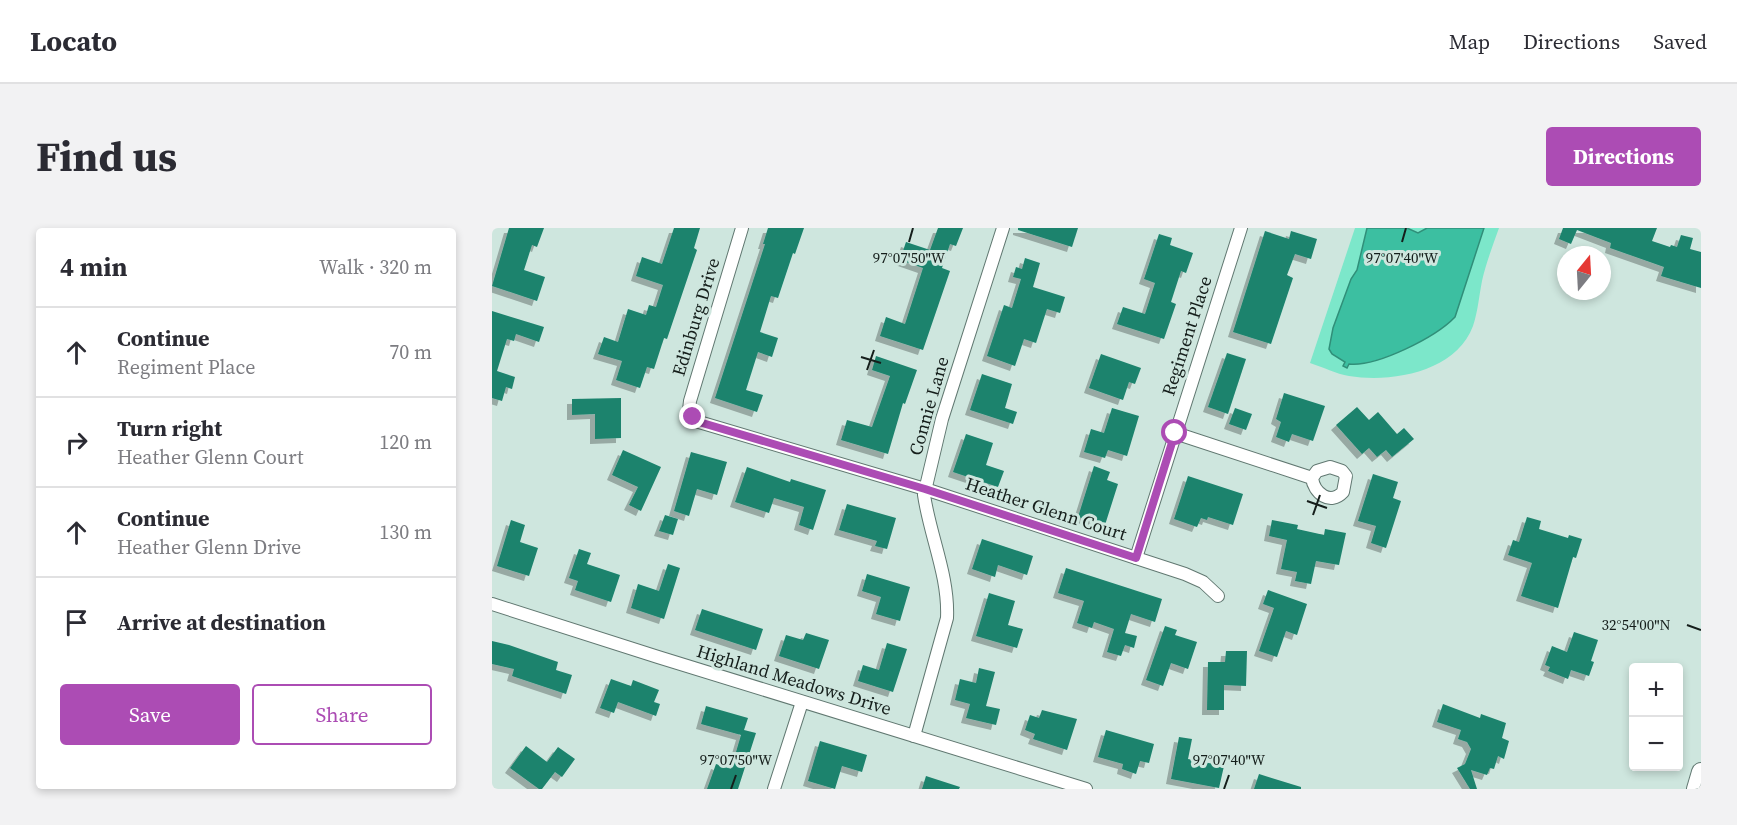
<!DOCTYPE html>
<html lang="en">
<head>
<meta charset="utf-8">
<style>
	:root { --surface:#fff; --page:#f2f2f3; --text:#2b2b33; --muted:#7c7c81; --line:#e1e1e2; --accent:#ac4cb4 }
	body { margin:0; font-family:"Source Serif 4",serif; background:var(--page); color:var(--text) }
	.controls { position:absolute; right:18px; bottom:18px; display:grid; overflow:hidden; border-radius:6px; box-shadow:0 3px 9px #0003 }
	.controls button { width:54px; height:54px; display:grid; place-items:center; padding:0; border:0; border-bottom:2px solid var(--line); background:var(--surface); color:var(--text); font:30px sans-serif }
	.compass { position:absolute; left:1065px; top:18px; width:54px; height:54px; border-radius:50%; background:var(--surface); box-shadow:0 3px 9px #0003; rotate:18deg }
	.stop { position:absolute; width:18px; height:18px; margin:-14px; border:4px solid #ac4cb4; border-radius:50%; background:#fff }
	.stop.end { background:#ac4cb4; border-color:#fff; box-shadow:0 2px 6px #0008 }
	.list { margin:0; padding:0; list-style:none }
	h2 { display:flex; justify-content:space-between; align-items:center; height:78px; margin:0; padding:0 24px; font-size:26px }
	h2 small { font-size:20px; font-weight:400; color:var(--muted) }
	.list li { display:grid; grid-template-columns:39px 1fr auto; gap:18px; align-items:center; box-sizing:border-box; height:90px; padding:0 24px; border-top:2px solid var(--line) }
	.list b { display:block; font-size:22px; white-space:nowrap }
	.list p { margin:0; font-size:20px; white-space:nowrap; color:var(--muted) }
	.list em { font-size:20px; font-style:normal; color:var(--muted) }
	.actions { display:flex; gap:12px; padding:18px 24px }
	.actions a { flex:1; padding:14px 0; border:2px solid var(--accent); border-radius:6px; text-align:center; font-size:21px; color:var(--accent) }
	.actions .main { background:var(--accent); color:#fff }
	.icon { flex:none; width:33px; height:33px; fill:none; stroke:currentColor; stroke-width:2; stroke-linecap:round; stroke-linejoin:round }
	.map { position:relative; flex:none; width:1209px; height:561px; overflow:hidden; border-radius:6px }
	header { display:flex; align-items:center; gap:36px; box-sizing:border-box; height:84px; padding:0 30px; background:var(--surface); border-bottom:2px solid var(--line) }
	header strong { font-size:28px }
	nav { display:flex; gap:33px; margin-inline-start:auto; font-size:21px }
	.intro { display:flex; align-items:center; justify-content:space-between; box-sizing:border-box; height:144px; padding:0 36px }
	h1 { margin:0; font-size:42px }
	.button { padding:15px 27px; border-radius:6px; background:var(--accent); color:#fff; font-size:21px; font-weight:700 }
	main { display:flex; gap:36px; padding:0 36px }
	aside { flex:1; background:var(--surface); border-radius:6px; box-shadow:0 3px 9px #0003 }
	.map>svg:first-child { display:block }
	.green { fill:#7ce7ca }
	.water { fill:#3cbfa1; stroke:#308f79; stroke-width:1.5 }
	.building { fill:#1c836d; filter:url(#shadow) }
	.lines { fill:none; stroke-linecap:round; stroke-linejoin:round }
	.minor-casing { stroke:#617871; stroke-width:14 }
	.secondary-casing { stroke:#617871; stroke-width:20 }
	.minor { stroke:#fff; stroke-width:12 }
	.secondary { stroke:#fff; stroke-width:18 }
	.route { stroke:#ac4cb4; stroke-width:8 }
	.ticks { fill:none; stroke:#151e1b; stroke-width:2 }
	.labels { text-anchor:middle; stroke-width:6; stroke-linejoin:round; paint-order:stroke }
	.street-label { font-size:18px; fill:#151e1b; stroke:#cee6de }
	.ticks-label { font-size:15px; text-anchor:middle; fill:#151e1b; stroke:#cee6de; stroke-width:6; stroke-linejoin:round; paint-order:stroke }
</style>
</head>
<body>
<header>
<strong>Locato</strong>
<nav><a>Map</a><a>Directions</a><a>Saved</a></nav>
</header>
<div class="intro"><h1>Find us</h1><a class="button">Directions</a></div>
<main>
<aside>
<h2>4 min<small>Walk · 320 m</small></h2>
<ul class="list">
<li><svg class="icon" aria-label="ahead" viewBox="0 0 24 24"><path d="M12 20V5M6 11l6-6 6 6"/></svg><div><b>Continue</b><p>Regiment Place</p></div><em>70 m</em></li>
<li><svg class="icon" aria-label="right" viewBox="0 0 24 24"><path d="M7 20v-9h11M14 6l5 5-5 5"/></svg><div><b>Turn right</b><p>Heather Glenn Court</p></div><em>120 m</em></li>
<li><svg class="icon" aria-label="ahead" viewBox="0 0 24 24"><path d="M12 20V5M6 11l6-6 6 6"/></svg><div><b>Continue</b><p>Heather Glenn Drive</p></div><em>130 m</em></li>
<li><svg class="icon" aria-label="arrive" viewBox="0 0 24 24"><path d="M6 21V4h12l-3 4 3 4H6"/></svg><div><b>Arrive at destination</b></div></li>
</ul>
<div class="actions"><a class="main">Save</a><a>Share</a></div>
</aside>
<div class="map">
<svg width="1209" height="561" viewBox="0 0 1209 561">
	<defs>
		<filter id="shadow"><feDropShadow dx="-5" dy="5" stdDeviation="0" flood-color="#0004"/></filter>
	</defs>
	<rect width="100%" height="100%" fill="#cee6de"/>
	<!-- green -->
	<path class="green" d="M863,0H1007C1001,17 994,35 990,53C987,68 986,83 981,98C964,144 900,155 857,148C844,146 831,139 818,135Z"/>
	<!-- water -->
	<path class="water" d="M875,0H915L926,5L935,0H992L963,89C944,109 885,139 857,136L855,140L851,138L853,134L840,126L837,121L841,100L859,51L865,42Z"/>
	<!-- building -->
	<g class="building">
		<polygon points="17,0 52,0 45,19 40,17 32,42 53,49 45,73 0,58"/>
		<polygon points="182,0 208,0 202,20 205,22 175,111 172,110 162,141 155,139 148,160 124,152 130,133 106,126 112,109 126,114 136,81 154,87 157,77 164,79 171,57 144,48 150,29 170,36"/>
		<polygon points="276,0 312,0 303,26 301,25 286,70 279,68 268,104 286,110 280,129 266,124 254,162 271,167 265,184 223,170 273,16 271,16"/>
		<polygon points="446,0 471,0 464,18 458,16 450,40 458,43 431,122 388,108 394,89 413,96 431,40 408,32 414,14 438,22"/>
		<polygon points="526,0 586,0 580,19 526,2"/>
		<polygon points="1071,0 1165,0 1160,13 1178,19 1179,17 1185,19 1189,7 1201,10 1198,21 1209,24 1209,60 1169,48 1172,39 1118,20 1119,15 1085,2 1079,16 1067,11"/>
		<polygon points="773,3 797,11 799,3 825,11 819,31 803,26 795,47 801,50 779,116 741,104"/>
		<polygon points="667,6 680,10 678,17 701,25 694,45 689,43 679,74 684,76 672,111 625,96 631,79 653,86 663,55 652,51"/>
		<polygon points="533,30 548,35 541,59 573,69 568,85 555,81 544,115 532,111 523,138 495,128 512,77 520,80 529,51 521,49 524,39 530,41"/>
		<polygon points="0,83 52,99 47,114 24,106 22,113 15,111 5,143 23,149 20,161 14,159 10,173 0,170"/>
		<polygon points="735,125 754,131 736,186 716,179"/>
		<polygon points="609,126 649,140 643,156 637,154 631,172 597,160"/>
		<polygon points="384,128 425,142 413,176 411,175 396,226 349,212 355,192 380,199 398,148 380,142"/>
		<polygon points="490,146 520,156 513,180 525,184 521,196 478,182"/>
		<polygon points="792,165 833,178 821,213 800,206 797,214 784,209 789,194 784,191"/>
		<polygon points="129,170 129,210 103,211 103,186 80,187 80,171"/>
		<polygon points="865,179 877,192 886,184 905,206 912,200 922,211 900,229 894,222 885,229 877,220 870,226 844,197"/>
		<polygon points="620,180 647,188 635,228 616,222 613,230 592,224 599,201 612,205"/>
		<polygon points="743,180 760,186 754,202 737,196"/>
		<polygon points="474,206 501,215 494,237 512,243 506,259 461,244"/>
		<polygon points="131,222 169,239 149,283 137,277 146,259 120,247"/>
		<polygon points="199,224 235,234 225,267 205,261 197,288 182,283"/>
		<polygon points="602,238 618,244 615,252 626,256 613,297 586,289"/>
		<polygon points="255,239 298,254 299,251 334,262 321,302 307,297 312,279 282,270 277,285 243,274"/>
		<polygon points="881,246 906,254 901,270 909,273 894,320 879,315 884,298 866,293"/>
		<polygon points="696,248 751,266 741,297 716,289 715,292 709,290 705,299 682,291"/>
		<polygon points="355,276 404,290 395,321 383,318 385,313 347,302"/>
		<polygon points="173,287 186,291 181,307 167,303"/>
		<polygon points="1035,289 1049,293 1047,301 1076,310 1077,307 1090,311 1084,330 1081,329 1066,380 1029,368 1040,335 1016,327 1021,312 1027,314"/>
		<polygon points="19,292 33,297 28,314 46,320 37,348 5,338"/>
		<polygon points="780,292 806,297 805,301 832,307 833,301 854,305 847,337 824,333 819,356 803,353 805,344 789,341 795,312 777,308"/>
		<polygon points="490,311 541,328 535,347 506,337 503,349 480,341"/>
		<polygon points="87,321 99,325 95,336 128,347 119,374 83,362 86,353 77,350"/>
		<polygon points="176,336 188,340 172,391 139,380 146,356 167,363"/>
		<polygon points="574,340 670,371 663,394 639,386 633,405 645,408 642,420 633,417 629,428 615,424 622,401 602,394 600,400 585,395 592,373 566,365"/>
		<polygon points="375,346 418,359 408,393 384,386 389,369 370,363"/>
		<polygon points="776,362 815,376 805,407 794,403 785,429 767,423 782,380 771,376"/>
		<polygon points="497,365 523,373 516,397 531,401 525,420 484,408"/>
		<polygon points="210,381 271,401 264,422 203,402"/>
		<polygon points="673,398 685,402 683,407 705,414 696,441 679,435 671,458 654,452"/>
		<polygon points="1082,404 1106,412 1099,433 1102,434 1097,448 1079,442 1076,451 1056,443 1058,439 1053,437 1060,418 1075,424"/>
		<polygon points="314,405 337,412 327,441 287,428 294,407 311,412"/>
		<polygon points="0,413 17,417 66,434 64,442 80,447 74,466 20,448 22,441 0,436"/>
		<polygon points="395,415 415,421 401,464 366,453 371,437 387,442"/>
		<polygon points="734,423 755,423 754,458 732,457 732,482 715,482 716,434 733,434"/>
		<polygon points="487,440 503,444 494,478 508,481 504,497 474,490 478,476 463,472 468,451 484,455"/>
		<polygon points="119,451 139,458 141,452 167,462 162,474 168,476 164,488 126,474 122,485 108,480"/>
		<polygon points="951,476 988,490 989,486 1014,495 1010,510 1017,513 1012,531 1006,528 1002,541 998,540 995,547 979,542 985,561 978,561 965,540 973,536 979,521 975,514 966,511 969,502 945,494"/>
		<polygon points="214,478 256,490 252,502 264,505 246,561 215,561 224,536 239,541 249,507 209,496"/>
		<polygon points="550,482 585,491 575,522 541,511 543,506 533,502 538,487 547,490"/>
		<polygon points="614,502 662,516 657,535 648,533 644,546 630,541 631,536 606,529"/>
		<polygon points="687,509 700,511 696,531 732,538 727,560 679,551"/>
		<polygon points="328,513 375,527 370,544 350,538 343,561 316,553"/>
		<polygon points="34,518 55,534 66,519 83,531 70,549 63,544 50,561 47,561 18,540"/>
		<polygon points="767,546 809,559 809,561 762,561"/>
		<polygon points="434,548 468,559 467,561 430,561"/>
	</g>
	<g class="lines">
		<defs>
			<g id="minor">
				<polyline points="250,0 198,173 197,182 201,189 207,194 433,261 693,346 711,354 726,368"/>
				<polyline points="683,205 820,250"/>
				<path d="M838,239L850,243L854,248L851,264C838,278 822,265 820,250L825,243Z"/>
				<polyline points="644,330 749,0"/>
				<polyline points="0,376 166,429 594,561"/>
				<path d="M422,508L455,390C457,348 438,308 432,267L450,191L511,0"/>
				<polyline points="282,561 310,474"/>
			</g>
			<polyline id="secondary" points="1204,561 1209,544"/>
		</defs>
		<!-- minor casing -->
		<use href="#minor" class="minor-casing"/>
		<!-- secondary casing -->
		<use href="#secondary" class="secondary-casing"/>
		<!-- minor -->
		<use href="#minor" class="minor"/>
		<!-- secondary -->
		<use href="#secondary" class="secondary"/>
	</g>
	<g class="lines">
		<!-- route -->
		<polyline class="route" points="201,189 207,194 433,261 644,330 683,205"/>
	</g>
	<!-- ticks -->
	<path class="ticks" d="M417,14L421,0M910,14L914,0M369,129L389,135M375,142L382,122M815,273L835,280M821,287L828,267M1195,397L1209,402M239,561L244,547M732,561L737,547"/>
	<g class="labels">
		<!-- street labels -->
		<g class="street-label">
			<text transform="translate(204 89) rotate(-73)" y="6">Edinburg Drive</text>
			<text transform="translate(695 108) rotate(-72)" y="6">Regiment Place</text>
			<text transform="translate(437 178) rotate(-74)" y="6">Connie Lane</text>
			<text transform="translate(554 281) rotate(18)" y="6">Heather Glenn Court</text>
			<text transform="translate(302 452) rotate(17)" y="6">Highland Meadows Drive</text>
		</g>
	</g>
	<g class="ticks-label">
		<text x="417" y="35">97°07'50"W</text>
		<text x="910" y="35">97°07'40"W</text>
		<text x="1144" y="402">32°54'00"N</text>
		<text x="244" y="537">97°07'50"W</text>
		<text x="737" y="537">97°07'40"W</text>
	</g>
</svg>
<div class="controls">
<button>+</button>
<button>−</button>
</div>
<svg class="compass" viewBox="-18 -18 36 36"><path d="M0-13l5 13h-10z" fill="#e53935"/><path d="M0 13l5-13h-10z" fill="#7c7c81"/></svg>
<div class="stop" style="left:683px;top:205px"></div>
<div class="stop end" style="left:201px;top:189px"></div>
</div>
</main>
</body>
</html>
